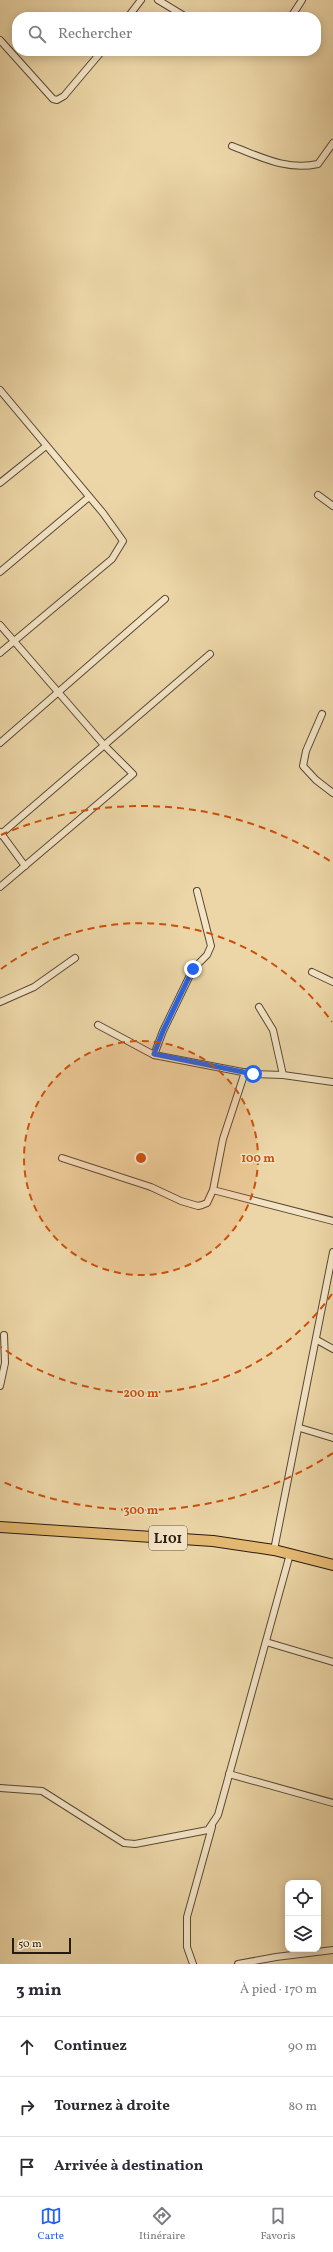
<!DOCTYPE html>
<html lang="fr">
<head>
<meta charset="utf-8">
<style>
	:root { --surface:#fff; --page:#f7f7f7; --text:#2b2b33; --muted:#7c7c81; --line:#e1e1e2; --accent:#2563eb }
	body { margin:0; font-family:Vollkorn,serif; background:var(--page); color:var(--text) }
	.controls { position:absolute; right:12px; bottom:12px; display:grid; overflow:hidden; border-radius:8px; box-shadow:0 2px 10px #0003 }
	.controls button { width:36px; height:36px; display:grid; place-items:center; padding:0; border:0; border-bottom:1px solid var(--line); background:var(--surface); color:var(--text); font:20px sans-serif }
	.scale { position:absolute; left:12px; bottom:10px; width:59px; box-sizing:border-box; padding-left:4px; border:2px solid #281a0e; border-top:0; font-size:11px; line-height:14px; white-space:nowrap; color:#281a0e; -webkit-text-stroke:3px #f3e4c6; paint-order:stroke }
	.stop { position:absolute; width:12px; height:12px; margin:-9px; border:3px solid #2563eb; border-radius:50%; background:#fff }
	.stop.end { background:#2563eb; border-color:#fff; box-shadow:0 1px 4px #0008 }
	.list { margin:0; padding:0; list-style:none }
	h2 { display:flex; justify-content:space-between; align-items:center; height:52px; margin:0; padding:0 16px; font-size:17px }
	h2 small { font-size:13px; font-weight:400; color:var(--muted) }
	.list li { display:grid; grid-template-columns:26px 1fr auto; gap:12px; align-items:center; box-sizing:border-box; height:60px; padding:0 16px; border-top:1px solid var(--line) }
	.list b { display:block; font-size:15px; white-space:nowrap }
	.list em { font-size:13px; font-style:normal; color:var(--muted) }
	.icon { flex:none; width:22px; height:22px; fill:none; stroke:currentColor; stroke-width:2; stroke-linecap:round; stroke-linejoin:round }
	.map { position:relative; flex:none; width:333px; height:1964px; overflow:hidden }
	.search { position:absolute; background:var(--surface); box-shadow:0 2px 10px #0003; left:12px; right:12px; top:12px; height:44px; display:flex; align-items:center; gap:10px; box-sizing:border-box; padding:0 14px; border-radius:16px; color:var(--muted); font-size:15px }
	.sheet { height:232px; background:var(--surface) }
	nav { display:flex; justify-content:space-around; align-items:center; box-sizing:border-box; height:56px; border-top:1px solid var(--line); background:var(--surface); font-size:11px; color:var(--muted) }
	nav a { display:grid; justify-items:center; gap:2px }
	nav .on { color:var(--accent) }
	.map>svg:first-child { display:block }
	.lines { fill:none; stroke-linecap:round; stroke-linejoin:round }
	.minor-casing { stroke:#594934; stroke-width:8 }
	.primary-casing { stroke:#281a0e; stroke-width:12 }
	.minor { stroke:#f3e4c6; stroke-width:6 }
	.primary { stroke:#e6bb74; stroke-width:10 }
	.route { stroke:#2563eb; stroke-width:5 }
	.ring { fill:none; stroke:#cb500c; stroke-width:2; stroke-dasharray:7 5 }
	.labels { text-anchor:middle; stroke-width:3; stroke-linejoin:round; paint-order:stroke }
	.shield { fill:#f3e4c6; stroke:#655745; stroke-width:1 }
	.shield-label { font-size:14px; font-weight:bold; fill:#281a0e }
	.centre { fill:#cb500c; stroke:#f3e4c6; stroke-width:2 }
	.ring-label { font-size:12px; text-anchor:middle; font-weight:bold; fill:#cb500c; stroke:#f3e4c6; stroke-width:3; stroke-linejoin:round; paint-order:stroke }
</style>
</head>
<body>
<div class="map">
<svg width="333" height="1964" viewBox="0 0 333 1964">
	<rect width="100%" height="100%" fill="#ecd6a7"/>
	<filter id="stains"><feTurbulence type="fractalNoise" baseFrequency=".005" numOctaves="4"/><feColorMatrix values="0 0 0 0 .2 0 0 0 0 .09 0 0 0 0 .02 0 0 0 .5 -.17"/></filter>
	<radialGradient id="worn" r=".72"><stop offset=".6" stop-color="#630" stop-opacity="0"/><stop offset="1" stop-color="#630" stop-opacity=".3"/></radialGradient>
	<g class="lines">
		<defs>
			<g id="minor">
				<polyline points="158,0 186,17"/>
				<polyline points="128,17 141,0"/>
				<polyline points="291,17 302,0"/>
				<polyline points="0,40 53,99 57,100 64,96 102,51"/>
				<path d="M232,146C261,157 287,171 318,164L333,143"/>
				<polyline points="0,390 103,513 123,541 112,559 0,653"/>
				<polyline points="0,483 46,446"/>
				<polyline points="318,495 333,506"/>
				<polyline points="0,572 89,497"/>
				<polyline points="0,625 104,745 133,774 0,887"/>
				<polyline points="322,714 306,751 303,766 316,780 333,793"/>
				<polyline points="0,743 165,599"/>
				<polyline points="0,832 25,866"/>
				<polyline points="0,835 210,654"/>
				<polyline points="312,972 333,982"/>
				<polyline points="0,1002 34,987 75,958"/>
				<polyline points="259,1007 273,1030 283,1075"/>
				<polyline points="98,1025 154,1055 253,1074 283,1075 333,1082"/>
				<polyline points="154,1055 163,1031 193,969 207,955 211,946 197,891"/>
				<polyline points="62,1158 151,1187 181,1201 198,1206 202,1205 207,1203 213,1190 223,1139 245,1072"/>
				<polyline points="213,1190 333,1221"/>
				<polyline points="317,1340 333,1349"/>
				<polyline points="0,1386 5,1363 4,1335"/>
				<polyline points="300,1428 333,1438"/>
				<polyline points="274,1550 333,1252"/>
				<polyline points="266,1642 333,1662"/>
				<polyline points="229,1774 333,1803"/>
				<polyline points="0,1788 42,1791 124,1843 135,1844 208,1830 218,1815 290,1554"/>
				<polyline points="193,1964 187,1947 187,1917 212,1827"/>
				<polyline points="238,1964 276,1957 333,1950"/>
			</g>
			<polyline id="primary" points="0,1527 213,1541 274,1550 333,1565"/>
		</defs>
		<!-- minor casing -->
		<use href="#minor" class="minor-casing"/>
		<!-- primary casing -->
		<use href="#primary" class="primary-casing"/>
		<!-- minor -->
		<use href="#minor" class="minor"/>
		<!-- primary -->
		<use href="#primary" class="primary"/>
	</g>
	<g class="lines">
		<!-- route -->
		<polyline class="route" points="193,969 163,1031 154,1054 253,1074"/>
	</g>
	<!-- distance rings -->
	<circle cx="141" cy="1158" r="117" fill="#cb500c" fill-opacity=".12"/>
	<g class="ring">
		<circle cx="141" cy="1158" r="117"/>
		<path d="M332 1294A235 235 0 0 1 1 1347M1 969A235 235 0 0 1 332 1022"/>
		<path d="M333 1453A352 352 0 0 1 1 1481M1 835A352 352 0 0 1 333 863"/>
	</g>
	<g class="labels">
		<!-- shield labels -->
		<rect class="shield" x="149" y="1526" width="38" height="24" rx="3"/>
		<g class="shield-label">
			<text x="168" y="1543">L101</text>
		</g>
	</g>
	<circle cx="141" cy="1158" r="6" class="centre"/>
	<g class="ring-label">
		<text x="258" y="1162">100 m</text>
		<text x="141" y="1397">200 m</text>
		<text x="141" y="1514">300 m</text>
	</g>
	<rect width="100%" height="100%" filter="url(#stains)"/>
	<rect width="100%" height="100%" fill="url(#worn)"/>
</svg>
<div class="controls">
<button><svg class="icon" aria-label="locate" viewBox="0 0 24 24"><circle cx="12" cy="12" r="6"/><path d="M12 2v4M12 18v4M2 12h4M18 12h4"/></svg></button>
<button><svg class="icon" aria-label="layers" viewBox="0 0 24 24"><path d="M12 4l9 5-9 5-9-5zM3 14l9 5 9-5"/></svg></button>
</div>
<div class="scale">50 m</div>
<div class="stop" style="left:253px;top:1074px"></div>
<div class="stop end" style="left:193px;top:969px"></div>
<div class="search"><svg class="icon" aria-label="search" viewBox="0 0 24 24"><circle cx="10" cy="10" r="6"/><path d="M15 15l6 6"/></svg>Rechercher</div>
</div>
<section class="sheet">
<h2>3 min<small>À pied · 170 m</small></h2>
<ul class="list">
<li><svg class="icon" aria-label="ahead" viewBox="0 0 24 24"><path d="M12 20V5M6 11l6-6 6 6"/></svg><div><b>Continuez</b></div><em>90 m</em></li>
<li><svg class="icon" aria-label="right" viewBox="0 0 24 24"><path d="M7 20v-9h11M14 6l5 5-5 5"/></svg><div><b>Tournez à droite</b></div><em>80 m</em></li>
<li><svg class="icon" aria-label="arrive" viewBox="0 0 24 24"><path d="M6 21V4h12l-3 4 3 4H6"/></svg><div><b>Arrivée à destination</b></div></li>
</ul>
</section>
<nav>
<a class="on"><svg class="icon" aria-label="map" viewBox="0 0 24 24"><path d="M3 6l6-2 6 2 6-2v14l-6 2-6-2-6 2zM9 4v14M15 6v14"/></svg>Carte</a>
<a><svg class="icon" aria-label="directions" viewBox="0 0 24 24"><path d="M12 3l9 9-9 9-9-9zM9 14v-3h6M13 9l2 2-2 2"/></svg>Itinéraire</a>
<a><svg class="icon" aria-label="saved" viewBox="0 0 24 24"><path d="M7 4h10v16l-5-4-5 4z"/></svg>Favoris</a>
</nav>
</body>
</html>
